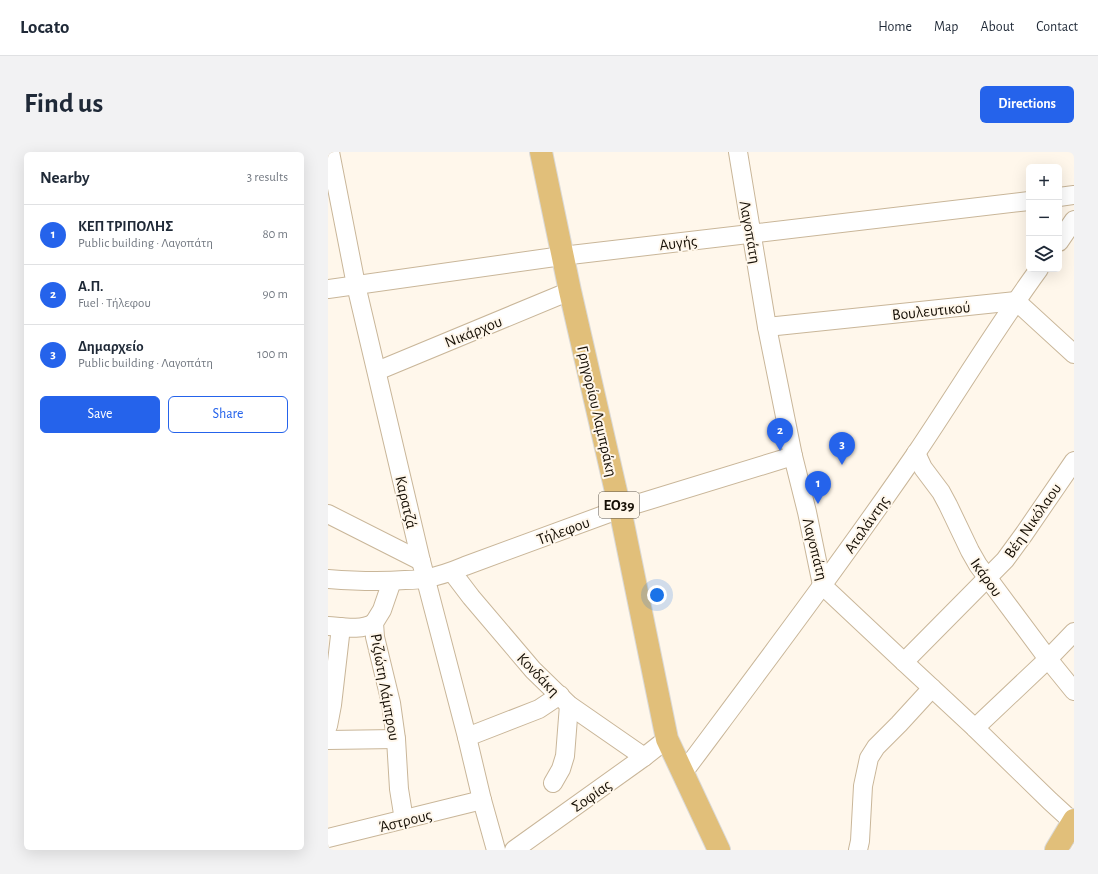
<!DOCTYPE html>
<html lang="en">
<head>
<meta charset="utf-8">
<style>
	:root { --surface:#fff; --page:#f2f2f3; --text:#1f2937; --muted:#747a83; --line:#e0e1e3; --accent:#2563eb }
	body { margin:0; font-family:"Alegreya Sans",sans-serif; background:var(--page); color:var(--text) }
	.controls { position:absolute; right:12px; top:12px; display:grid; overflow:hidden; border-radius:6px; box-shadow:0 4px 16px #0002 }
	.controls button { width:36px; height:36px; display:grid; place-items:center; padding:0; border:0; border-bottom:1px solid var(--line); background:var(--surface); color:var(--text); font:20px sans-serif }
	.you { position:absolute; left:329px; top:443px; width:14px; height:14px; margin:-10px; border:3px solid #fff; border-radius:50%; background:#1a73e8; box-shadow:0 0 0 6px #1a73e833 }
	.badge { display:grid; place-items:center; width:26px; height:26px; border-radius:50%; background:var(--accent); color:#fff; font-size:13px; font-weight:700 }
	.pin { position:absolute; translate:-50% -33px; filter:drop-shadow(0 1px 2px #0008) }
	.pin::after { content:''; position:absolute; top:21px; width:14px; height:12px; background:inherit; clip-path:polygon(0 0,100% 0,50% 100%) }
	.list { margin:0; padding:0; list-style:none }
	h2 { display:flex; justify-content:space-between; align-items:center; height:52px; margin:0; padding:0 16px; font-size:17px }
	h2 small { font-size:13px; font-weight:400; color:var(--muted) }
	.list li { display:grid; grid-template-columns:26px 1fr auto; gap:12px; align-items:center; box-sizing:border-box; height:60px; padding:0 16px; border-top:1px solid var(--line) }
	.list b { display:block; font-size:15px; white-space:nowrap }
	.list p { margin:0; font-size:13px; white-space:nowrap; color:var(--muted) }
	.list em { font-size:13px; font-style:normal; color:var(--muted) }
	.actions { display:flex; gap:8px; padding:12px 16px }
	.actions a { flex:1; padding:9px 0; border:1px solid var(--accent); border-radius:6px; text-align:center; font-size:14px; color:var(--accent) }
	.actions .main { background:var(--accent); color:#fff }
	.icon { flex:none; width:22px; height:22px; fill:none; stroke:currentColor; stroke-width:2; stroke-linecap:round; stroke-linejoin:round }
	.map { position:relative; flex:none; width:746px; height:698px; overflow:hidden; border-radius:6px }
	header { display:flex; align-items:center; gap:24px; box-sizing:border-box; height:56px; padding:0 20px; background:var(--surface); border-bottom:1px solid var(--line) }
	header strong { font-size:19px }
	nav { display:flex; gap:22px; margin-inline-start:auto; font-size:14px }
	.intro { display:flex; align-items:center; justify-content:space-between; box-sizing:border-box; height:96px; padding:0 24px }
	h1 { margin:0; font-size:28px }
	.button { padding:10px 18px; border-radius:6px; background:var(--accent); color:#fff; font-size:14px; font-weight:700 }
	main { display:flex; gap:24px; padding:0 24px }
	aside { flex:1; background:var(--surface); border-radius:6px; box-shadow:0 4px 16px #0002 }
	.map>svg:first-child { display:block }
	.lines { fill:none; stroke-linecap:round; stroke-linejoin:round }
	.minor-casing { stroke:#c9b699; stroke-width:20 }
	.primary-casing { stroke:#dad9d7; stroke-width:24 }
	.minor { stroke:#fff; stroke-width:18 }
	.primary { stroke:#e1bf7a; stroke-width:22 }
	.labels { text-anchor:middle; stroke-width:4; stroke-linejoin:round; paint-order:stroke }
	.shield { fill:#fff7eb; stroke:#5c554a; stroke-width:1 }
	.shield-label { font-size:15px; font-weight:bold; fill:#160f05 }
	.street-label { font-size:16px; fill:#160f05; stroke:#fff7eb }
</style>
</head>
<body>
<header>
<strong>Locato</strong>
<nav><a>Home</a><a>Map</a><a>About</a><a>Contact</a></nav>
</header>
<div class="intro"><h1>Find us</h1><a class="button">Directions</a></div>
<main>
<aside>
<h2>Nearby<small>3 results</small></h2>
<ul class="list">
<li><span class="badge">1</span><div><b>ΚΕΠ ΤΡΙΠΟΛΗΣ</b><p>Public building · Λαγοπάτη</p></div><em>80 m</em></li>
<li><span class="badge">2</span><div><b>Α.Π.</b><p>Fuel · Τήλεφου</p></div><em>90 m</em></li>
<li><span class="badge">3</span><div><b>Δημαρχείο</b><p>Public building · Λαγοπάτη</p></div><em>100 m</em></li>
</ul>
<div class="actions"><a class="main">Save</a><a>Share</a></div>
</aside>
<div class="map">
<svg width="746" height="698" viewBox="0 0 746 698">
	<rect width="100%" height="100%" fill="#fff7eb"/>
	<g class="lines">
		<defs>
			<g id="minor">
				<polyline points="2,0 28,133 93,409 139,585 154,648 168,698"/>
				<polyline points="410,0 439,175 465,304 479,360 494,433 576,510 647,576 722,649 745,670"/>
				<polyline points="731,45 746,43"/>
				<polyline points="731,90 746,68"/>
				<polyline points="0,137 234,104 701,49"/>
				<polyline points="439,175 688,149 746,202"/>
				<polyline points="49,219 242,139"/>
				<polyline points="588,301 595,316 613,340 620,353 642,399 650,413 720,507 746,539"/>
				<polyline points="0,362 93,409"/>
				<polyline points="124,420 143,445 205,518 241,553 316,605"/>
				<path d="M0,427C26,429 52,430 77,428C84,428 92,428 99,426C112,424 125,419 137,414L292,357L465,304"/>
				<polyline points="64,429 54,458 46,471 47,485 63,551 68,587 71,637 76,668"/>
				<path d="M0,474C15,475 32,479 46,471"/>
				<polyline points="576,510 677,408 696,382 746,309"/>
				<polyline points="0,574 4,553 13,475"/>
				<polyline points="647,576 720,507 746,480"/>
				<polyline points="139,585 211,557 232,543"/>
				<polyline points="0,588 68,587"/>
				<path d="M355,621C434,515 514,409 589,300C630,239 668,176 711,117"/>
				<polyline points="225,631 233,617 237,604 241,553"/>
				<polyline points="0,686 154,648"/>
				<polyline points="186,698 316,605 339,587"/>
				<polyline points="530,698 532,689 535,634 541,606 548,595 571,572 604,536"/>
			</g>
			<g id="primary">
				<polyline points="213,0 242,139 292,357 339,587 391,698"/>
				<polyline points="728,698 746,668"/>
			</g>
		</defs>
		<!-- minor casing -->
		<use href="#minor" class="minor-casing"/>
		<!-- primary casing -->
		<use href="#primary" class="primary-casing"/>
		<!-- minor -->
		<use href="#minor" class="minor"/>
		<!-- primary -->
		<use href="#primary" class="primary"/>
	</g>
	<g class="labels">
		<!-- shield labels -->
		<rect class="shield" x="271" y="340" width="40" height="26" rx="3"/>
		<g class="shield-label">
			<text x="291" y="358">ΕΟ39</text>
		</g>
		<!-- street labels -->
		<g class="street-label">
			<text transform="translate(423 80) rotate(80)" y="6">Λαγοπάτη</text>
			<text transform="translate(350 90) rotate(-7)" y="6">Αυγής</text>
			<text transform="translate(603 158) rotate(-6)" y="6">Βουλευτικού</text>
			<text transform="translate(145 179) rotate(-22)" y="6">Νικάρχου</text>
			<text transform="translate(270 259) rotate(77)" y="6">Γρηγορίου Λαμπράκη</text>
			<text transform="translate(79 350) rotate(77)" y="6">Καρατζά</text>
			<text transform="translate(704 368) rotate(-55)" y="6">Βέη Νικόλαου</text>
			<text transform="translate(538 372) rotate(-55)" y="6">Αταλάντης</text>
			<text transform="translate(235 378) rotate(-20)" y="6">Τήλεφου</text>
			<text transform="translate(488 397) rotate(76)" y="6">Λαγοπάτη</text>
			<text transform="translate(659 425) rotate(55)" y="6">Ικάρου</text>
			<text transform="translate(211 522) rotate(46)" y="6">Κονδάκη</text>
			<text transform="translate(58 535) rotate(80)" y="6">Ριζιώτη Λάμπρου</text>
			<text transform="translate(263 643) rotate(-35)" y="6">Σοφίας</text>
			<text transform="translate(77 668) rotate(-14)" y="6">Άστρους</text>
		</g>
	</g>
</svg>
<div class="controls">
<button>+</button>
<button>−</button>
<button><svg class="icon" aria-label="layers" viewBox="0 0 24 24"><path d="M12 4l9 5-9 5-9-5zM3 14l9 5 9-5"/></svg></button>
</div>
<div class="you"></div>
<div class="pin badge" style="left:490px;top:352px">1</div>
<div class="pin badge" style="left:452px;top:299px">2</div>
<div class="pin badge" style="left:514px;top:313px">3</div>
</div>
</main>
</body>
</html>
